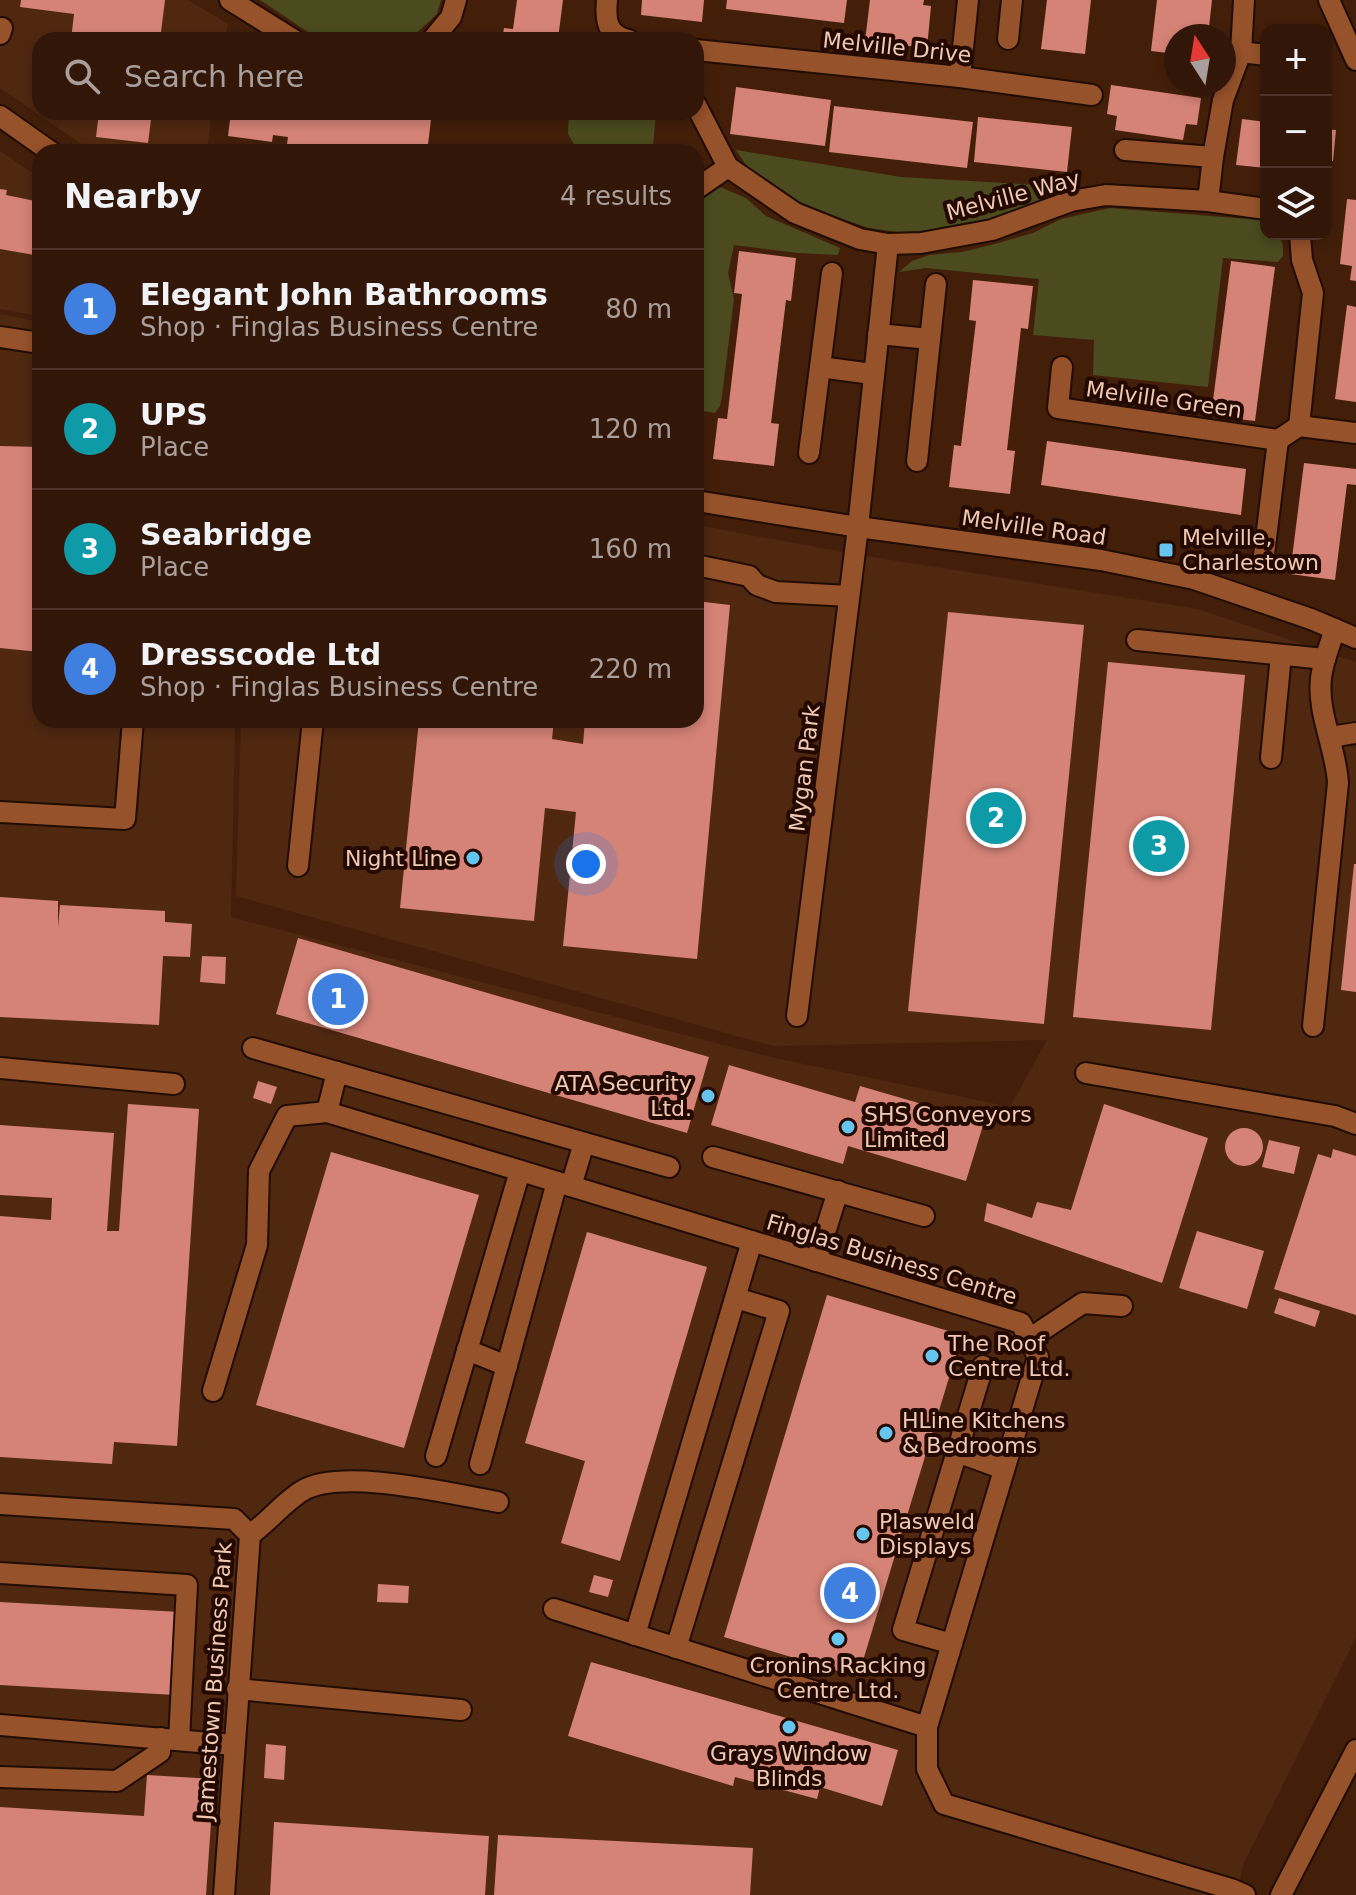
<!DOCTYPE html>
<html lang="en">
<head>
<meta charset="utf-8">
<style>
	:root { --surface:#321708; --page:#3d2416; --text:#f1f3f6; --muted:#a89f9c; --line:#4d3629; --accent:#2563eb }
	body { margin:0; font-family:"DejaVu Sans",sans-serif; background:var(--page); color:var(--text) }
	.controls { position:absolute; right:24px; top:24px; display:grid; overflow:hidden; border-radius:16px; box-shadow:0 4px 12px #0003 }
	.controls button { width:72px; height:72px; display:grid; place-items:center; padding:0; border:0; border-bottom:2px solid var(--line); background:var(--surface); color:var(--text); font:40px sans-serif }
	.compass { position:absolute; left:1164px; top:24px; width:72px; height:72px; border-radius:50%; background:var(--surface); box-shadow:0 4px 12px #0003; rotate:348deg }
	.you { position:absolute; left:586px; top:864px; width:28px; height:28px; margin:-20px; border:6px solid #fff; border-radius:50%; background:#1a73e8; box-shadow:0 0 0 12px #1a73e833 }
	.badge { display:grid; place-items:center; width:52px; height:52px; border-radius:50%; background:var(--accent); color:#fff; font-size:26px; font-weight:700 }
	.pin { position:absolute; translate:-50% -50%; border:4px solid #fff; box-shadow:0 2px 8px #0006 }
	.list { margin:0; padding:0; list-style:none }
	h2 { display:flex; justify-content:space-between; align-items:center; height:104px; margin:0; padding:0 32px; font-size:34px }
	h2 small { font-size:26px; font-weight:400; color:var(--muted) }
	.list li { display:grid; grid-template-columns:52px 1fr auto; gap:24px; align-items:center; box-sizing:border-box; height:120px; padding:0 32px; border-top:2px solid var(--line) }
	.list b { display:block; font-size:30px; white-space:nowrap }
	.list p { margin:0; font-size:26px; white-space:nowrap; color:var(--muted) }
	.list em { font-size:26px; font-style:normal; color:var(--muted) }
	.icon { flex:none; width:44px; height:44px; fill:none; stroke:currentColor; stroke-width:2; stroke-linecap:round; stroke-linejoin:round }
	.map { position:relative; flex:none; width:1356px; height:1895px; overflow:hidden }
	.search { position:absolute; background:var(--surface); box-shadow:0 4px 12px #0003; left:32px; top:32px; width:672px; height:88px; display:flex; align-items:center; gap:20px; box-sizing:border-box; padding:0 28px; border-radius:24px; color:var(--muted); font-size:30px }
	.panel { position:absolute; background:var(--surface); box-shadow:0 4px 12px #0003; left:32px; top:144px; width:672px; height:584px; border-radius:24px }
	.map>svg:first-child { display:block }
	.built { fill:#502810 }
	.green { fill:#4b4b1f }
	.building { fill:#d68377 }
	.lines { fill:none; stroke-linecap:round; stroke-linejoin:round }
	.minor-casing { stroke:#210c02; stroke-width:24 }
	.minor { stroke:#96522b; stroke-width:20 }
	.poi-dot { fill:#65c5ee; stroke:#240900; stroke-width:3 }
	.labels { text-anchor:middle; stroke-width:8; stroke-linejoin:round; paint-order:stroke }
	.street-label { font-size:22px; fill:#f0c9b5; stroke:#240900 }
	.poi-label { font-size:22px; fill:#f0c9b5; stroke:#240900; text-anchor:start }
</style>
</head>
<body>
<div class="map">
<svg width="1356" height="1895" viewBox="0 0 1356 1895">
	<rect width="100%" height="100%" fill="#431f0a"/>
	<!-- built -->
	<g class="built">
		<polygon points="0,0 188,0 228,24 225,40 40,40 40,112 212,112 207,152 93,152 0,88"/>
		<polygon points="0,151 40,178 40,316 0,309"/>
		<polygon points="0,314 40,322 40,720 235,720 231,917 770,1057 1010,1107 1047,1040 773,1046 236,896 241,720 696,720 696,525 854,554 1197,609 1356,662 1356,1637 1242,1867 1238,1895 0,1895"/>
	</g>
	<!-- green -->
	<g class="green">
		<polygon points="260,0 441,0 437,14 409,40 320,40"/>
		<polygon points="569,112 656,112 653,146 646,152 620,152 574,144 568,134"/>
		<polygon points="736,150 901,177 1056,186 1064,198 995,221 941,231 898,232 869,228 804,206 750,171"/>
		<polygon points="720,187 746,198 766,216 840,248 838,255 798,253 734,245 728,273 734,299 722,396 720,406 715,413 696,410 696,204"/>
		<polygon points="1110,208 1261,220 1266,223 1266,234 1278,234 1283,245 1283,256 1278,262 1223,258 1208,387 1093,375 1094,340 1033,335 1039,279 926,268 899,272 912,261 929,255 962,252 991,245 1033,233 1061,219"/>
	</g>
	<!-- building -->
	<g class="building">
		<polygon points="21,0 165,0 160,40 71,40 74,14 20,7"/>
		<polygon points="517,0 563,0 558,39 502,40 504,28 513,29"/>
		<polygon points="642,0 704,0 702,22 641,15"/>
		<polygon points="727,0 847,0 844,23 726,9"/>
		<polygon points="870,0 924,0 923,5 931,6 927,48 865,41"/>
		<polygon points="1047,0 1091,0 1085,54 1041,49"/>
		<polygon points="1157,0 1212,0 1208,36 1176,36 1176,54 1151,51"/>
		<polygon points="1111,85 1201,98 1197,125 1186,124 1183,140 1115,130 1117,116 1107,114"/>
		<polygon points="736,87 831,100 825,146 730,134"/>
		<polygon points="834,106 973,122 967,168 829,152"/>
		<polygon points="99,112 152,112 148,143 96,137"/>
		<polygon points="231,112 432,112 427,152 382,150 381,152 359,152 287,144 288,137 273,135 272,142 228,136"/>
		<polygon points="978,117 1072,127 1067,172 974,162"/>
		<polygon points="1242,119 1266,122 1266,168 1236,165"/>
		<polygon points="1326,129 1336,130 1333,161 1326,160"/>
		<polygon points="0,189 7,190 6,195 40,202 40,256 0,249"/>
		<polygon points="1347,199 1356,200 1356,281 1350,280 1352,266 1340,264"/>
		<polygon points="739,251 796,258 791,301 786,300 771,423 779,424 774,466 713,459 718,418 727,419 742,294 734,293"/>
		<polygon points="1231,261 1275,267 1255,421 1211,416"/>
		<polygon points="973,280 1033,286 1028,329 1021,328 1007,450 1015,451 1010,494 949,487 954,445 961,446 976,321 969,320"/>
		<polygon points="1347,305 1356,307 1356,402 1335,399"/>
		<polygon points="1047,441 1246,469 1241,515 1041,485"/>
		<polygon points="0,446 40,447 40,652 0,648"/>
		<polygon points="1304,463 1356,469 1356,485 1347,484 1335,580 1290,574"/>
		<polygon points="696,601 730,605 697,959 563,946 576,812 545,808 534,921 400,908 419,720 554,720 552,739 583,744 585,720 696,720"/>
		<polygon points="948,612 1084,625 1044,1024 908,1011"/>
		<polygon points="1108,662 1245,675 1211,1030 1073,1017"/>
		<polygon points="1354,864 1356,864 1356,992 1341,990"/>
		<polygon points="0,897 58,901 58,928 60,905 165,911 165,922 192,924 190,957 163,956 159,1025 0,1017"/>
		<polygon points="298,938 709,1057 687,1133 276,1014"/>
		<polygon points="202,956 226,957 225,984 200,982"/>
		<polygon points="729,1065 855,1102 860,1086 984,1122 966,1181 848,1146 843,1164 711,1125"/>
		<polygon points="258,1081 277,1087 271,1104 253,1098"/>
		<polygon points="128,1104 199,1109 177,1446 114,1442 112,1464 0,1457 0,1216 51,1220 52,1198 0,1195 0,1125 114,1133 107,1231 119,1231"/>
		<polygon points="1104,1104 1208,1138 1162,1283 984,1221 987,1203 1032,1218 1037,1202 1071,1210"/>
		<circle cx="1244" cy="1147" r="19"/>
		<polygon points="1269,1140 1300,1147 1294,1174 1262,1167"/>
		<polygon points="1333,1149 1356,1156 1356,1315 1274,1289 1318,1154 1331,1158"/>
		<polygon points="331,1152 479,1195 404,1448 256,1405"/>
		<polygon points="1197,1231 1264,1251 1247,1309 1179,1288"/>
		<polygon points="587,1232 707,1267 620,1561 561,1543 585,1461 525,1443"/>
		<polygon points="827,1295 962,1335 858,1677 724,1637"/>
		<polygon points="1279,1298 1320,1311 1315,1327 1274,1313"/>
		<polygon points="594,1575 613,1580 608,1597 589,1592"/>
		<polygon points="378,1584 409,1586 408,1603 377,1602"/>
		<polygon points="0,1602 180,1612 175,1695 0,1685"/>
		<polygon points="591,1662 898,1750 882,1806 820,1787 817,1799 735,1777 733,1786 568,1736"/>
		<polygon points="266,1744 286,1746 284,1780 264,1778"/>
		<polygon points="147,1775 214,1779 206,1895 0,1895 0,1807 144,1816"/>
		<polygon points="274,1822 489,1836 485,1895 270,1895"/>
		<polygon points="498,1835 753,1848 750,1895 494,1895"/>
	</g>
	<g class="lines">
		<defs>
			<g id="minor">
				<polyline points="230,0 294,40"/>
				<path d="M607,0C605,20 607,36 629,40"/>
				<polyline points="1329,0 1356,60"/>
				<polyline points="0,34 2,28"/>
				<polyline points="1008,39 1012,0"/>
				<polyline points="432,40 451,17 456,0"/>
				<polyline points="696,50 960,77 1092,95"/>
				<polyline points="1241,52 1266,55"/>
				<polyline points="960,77 968,0"/>
				<polyline points="696,105 728,167 795,213 860,239 888,244 921,243 992,230 1071,201 1106,195 1208,201 1266,209"/>
				<polyline points="0,116 51,152"/>
				<polyline points="1125,150 1213,157"/>
				<polyline points="696,189 728,167"/>
				<polyline points="1208,201 1213,157 1223,100 1241,52 1244,0"/>
				<polyline points="878,334 930,339"/>
				<polyline points="0,337 40,343"/>
				<polyline points="820,367 872,374"/>
				<polyline points="1062,367 1058,408 1278,440 1299,426"/>
				<polyline points="1299,426 1313,293 1302,260 1300,234"/>
				<polyline points="1299,426 1356,433"/>
				<polyline points="809,453 832,273"/>
				<polyline points="917,461 936,284"/>
				<polyline points="696,501 858,527 1101,560 1194,579 1311,619 1356,638"/>
				<polyline points="1264,555 1278,440"/>
				<polyline points="696,565 749,576 757,585 776,592 849,596"/>
				<polyline points="1137,640 1325,659"/>
				<polyline points="1330,737 1356,733"/>
				<polyline points="1271,758 1281,655"/>
				<polyline points="0,812 125,819 133,720"/>
				<polyline points="298,866 313,720"/>
				<polyline points="797,1016 858,527 888,244"/>
				<path d="M1313,1026L1338,783C1336,748 1317,713 1321,678C1323,661 1330,645 1335,629"/>
				<polyline points="253,1048 669,1167"/>
				<polyline points="0,1068 174,1084"/>
				<polyline points="1086,1073 1335,1116 1356,1124"/>
				<polyline points="327,1112 337,1072"/>
				<polyline points="713,1157 924,1216"/>
				<polyline points="571,1186 584,1143"/>
				<polyline points="816,1261 838,1191"/>
				<polyline points="1029,1339 1083,1303 1122,1306"/>
				<polyline points="467,1350 507,1366"/>
				<polyline points="213,1391 257,1245 259,1171 287,1116 327,1112 1021,1323 1038,1357 927,1727 927,1769 944,1804 1231,1889 1245,1895"/>
				<polyline points="957,1452 1004,1469"/>
				<polyline points="436,1456 520,1171"/>
				<polyline points="480,1464 557,1182"/>
				<polyline points="0,1504 234,1519 250,1535 224,1895"/>
				<path d="M250,1535C268,1522 284,1502 302,1491C341,1467 452,1494 498,1502"/>
				<polyline points="0,1573 187,1585 179,1740"/>
				<polyline points="554,1609 927,1727"/>
				<polyline points="635,1635 752,1241"/>
				<polyline points="952,1644 903,1630 983,1366"/>
				<polyline points="676,1648 779,1311 736,1298"/>
				<polyline points="237,1689 461,1710"/>
				<polyline points="0,1725 234,1745"/>
				<polyline points="0,1777 117,1781 160,1752 161,1738"/>
				<polyline points="1281,1895 1356,1750"/>
			</g>
		</defs>
		<!-- minor casing -->
		<use href="#minor" class="minor-casing"/>
		<!-- minor -->
		<use href="#minor" class="minor"/>
	</g>
	<!-- markers -->
	<g class="poi-dot">
		<rect x="1158" y="542" width="16" height="16" rx="4"/>
		<circle cx="473" cy="858" r="8"/>
		<circle cx="708" cy="1096" r="8"/>
		<circle cx="848" cy="1127" r="8"/>
		<circle cx="932" cy="1356" r="8"/>
		<circle cx="886" cy="1433" r="8"/>
		<circle cx="863" cy="1534" r="8"/>
		<circle cx="838" cy="1639" r="8"/>
		<circle cx="789" cy="1727" r="8"/>
	</g>
	<g class="labels">
		<!-- street labels -->
		<g class="street-label">
			<text transform="translate(897 47) rotate(6)" y="8">Melville Drive</text>
			<text transform="translate(1013 195) rotate(-15)" y="8">Melville Way</text>
			<text transform="translate(1164 399) rotate(8)" y="8">Melville Green</text>
			<text transform="translate(1034 527) rotate(8)" y="8">Melville Road</text>
			<text transform="translate(804 768) rotate(-83)" y="8">Mygan Park</text>
			<text transform="translate(892 1259) rotate(17)" y="8">Finglas Business Centre</text>
			<text transform="translate(214 1681) rotate(-86)" y="8">Jamestown Business Park</text>
		</g>
		<!-- poi labels -->
		<g class="poi-label">
			<text x="1182" y="545">Melville,<tspan x="1182" dy="25">Charlestown</tspan></text>
			<text x="457" y="866" text-anchor="end">Night Line</text>
			<text x="692" y="1091" text-anchor="end">ATA Security<tspan x="692" dy="25">Ltd.</tspan></text>
			<text x="864" y="1122">SHS Conveyors<tspan x="864" dy="25">Limited</tspan></text>
			<text x="948" y="1351">The Roof<tspan x="948" dy="25">Centre Ltd.</tspan></text>
			<text x="902" y="1428">HLine Kitchens<tspan x="902" dy="25">&amp; Bedrooms</tspan></text>
			<text x="879" y="1529">Plasweld<tspan x="879" dy="25">Displays</tspan></text>
			<text x="838" y="1673" text-anchor="middle">Cronins Racking<tspan x="838" dy="25">Centre Ltd.</tspan></text>
			<text x="789" y="1761" text-anchor="middle">Grays Window<tspan x="789" dy="25">Blinds</tspan></text>
		</g>
	</g>
</svg>
<div class="controls">
<button>+</button>
<button>−</button>
<button><svg class="icon" aria-label="layers" viewBox="0 0 24 24"><path d="M12 4l9 5-9 5-9-5zM3 14l9 5 9-5"/></svg></button>
</div>
<svg class="compass" viewBox="-18 -18 36 36"><path d="M0-13l5 13h-10z" fill="#e53935"/><path d="M0 13l5-13h-10z" fill="#a89f9c"/></svg>
<div class="you"></div>
<div class="pin badge" style="left:338px;top:999px;background:#3f7fe0">1</div>
<div class="pin badge" style="left:996px;top:818px;background:#0f9aa8">2</div>
<div class="pin badge" style="left:1159px;top:846px;background:#0f9aa8">3</div>
<div class="pin badge" style="left:850px;top:1593px;background:#3f7fe0">4</div>
<div class="search"><svg class="icon" aria-label="search" viewBox="0 0 24 24"><circle cx="10" cy="10" r="6"/><path d="M15 15l6 6"/></svg>Search here</div>
<section class="panel">
<h2>Nearby<small>4 results</small></h2>
<ul class="list">
<li><span class="badge" style="background:#3f7fe0">1</span><div><b>Elegant John Bathrooms</b><p>Shop · Finglas Business Centre</p></div><em>80 m</em></li>
<li><span class="badge" style="background:#0f9aa8">2</span><div><b>UPS</b><p>Place</p></div><em>120 m</em></li>
<li><span class="badge" style="background:#0f9aa8">3</span><div><b>Seabridge</b><p>Place</p></div><em>160 m</em></li>
<li><span class="badge" style="background:#3f7fe0">4</span><div><b>Dresscode Ltd</b><p>Shop · Finglas Business Centre</p></div><em>220 m</em></li>
</ul>
</section>
</div>
</body>
</html>
